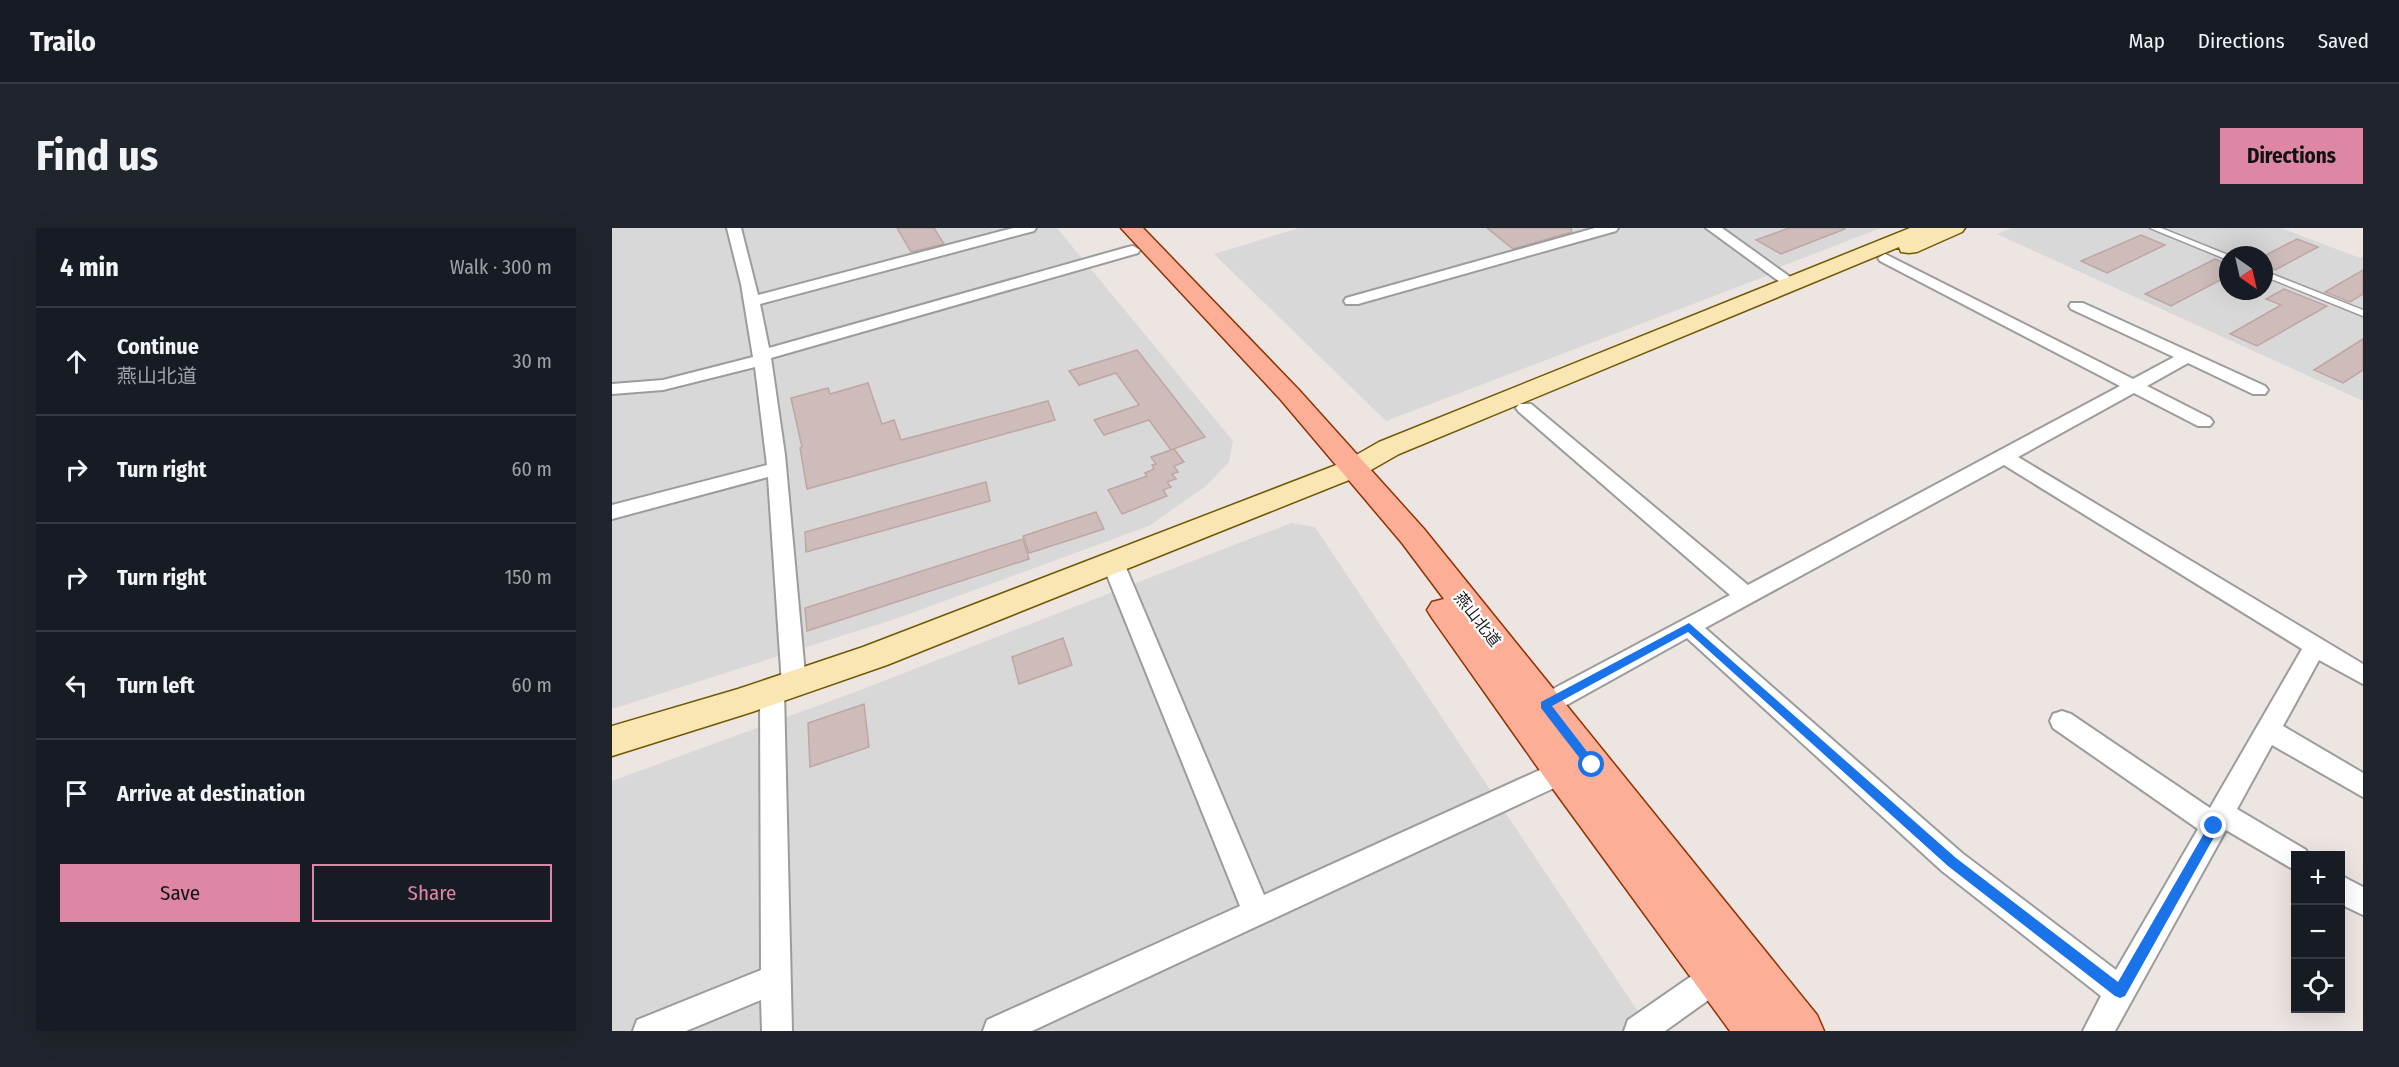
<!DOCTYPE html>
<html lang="en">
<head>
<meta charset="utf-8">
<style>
	:root { --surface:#171b24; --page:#20242c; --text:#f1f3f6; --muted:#9ea1a6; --line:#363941; --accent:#de86a5 }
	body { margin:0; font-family:"Fira Sans Condensed","Noto Sans SC",sans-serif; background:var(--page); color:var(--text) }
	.controls { position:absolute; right:18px; bottom:18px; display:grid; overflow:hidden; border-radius:0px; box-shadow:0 6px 24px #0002 }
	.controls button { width:54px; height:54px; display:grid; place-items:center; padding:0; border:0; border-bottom:2px solid var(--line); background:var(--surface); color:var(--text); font:30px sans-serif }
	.compass { position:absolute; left:1607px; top:18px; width:54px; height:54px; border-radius:50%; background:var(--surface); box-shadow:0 6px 24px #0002; rotate:146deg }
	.stop { position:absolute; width:18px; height:18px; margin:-14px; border:4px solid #1a73e8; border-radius:50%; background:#fff }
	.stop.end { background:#1a73e8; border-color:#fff; box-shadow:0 2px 6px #0008 }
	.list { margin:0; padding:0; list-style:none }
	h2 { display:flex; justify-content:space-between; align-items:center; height:78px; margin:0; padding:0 24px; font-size:26px }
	h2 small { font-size:20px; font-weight:400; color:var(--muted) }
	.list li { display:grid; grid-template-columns:39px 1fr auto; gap:18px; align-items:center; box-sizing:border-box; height:108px; padding:0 24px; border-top:2px solid var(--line) }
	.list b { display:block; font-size:22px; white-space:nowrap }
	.list p { margin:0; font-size:20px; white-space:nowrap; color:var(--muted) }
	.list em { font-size:20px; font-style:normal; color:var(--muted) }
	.actions { display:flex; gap:12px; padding:18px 24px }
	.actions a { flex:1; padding:14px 0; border:2px solid var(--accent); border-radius:0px; text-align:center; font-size:21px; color:var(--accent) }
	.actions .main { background:var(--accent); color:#111 }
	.icon { flex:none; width:33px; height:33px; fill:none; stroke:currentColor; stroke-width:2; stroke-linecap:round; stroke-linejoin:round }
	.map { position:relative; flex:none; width:1751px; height:803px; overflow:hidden; border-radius:0px }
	header { display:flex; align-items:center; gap:36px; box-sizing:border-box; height:84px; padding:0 30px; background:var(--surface); border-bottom:2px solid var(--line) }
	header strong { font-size:28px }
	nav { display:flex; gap:33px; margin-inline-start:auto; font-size:21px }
	.intro { display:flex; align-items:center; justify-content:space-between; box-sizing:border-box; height:144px; padding:0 36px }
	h1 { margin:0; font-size:42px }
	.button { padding:15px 27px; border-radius:0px; background:var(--accent); color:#111; font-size:21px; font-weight:700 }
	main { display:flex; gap:36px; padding:0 36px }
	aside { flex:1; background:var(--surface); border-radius:0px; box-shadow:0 6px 24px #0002 }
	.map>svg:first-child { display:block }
	.residential { fill:#d9d8d9; fill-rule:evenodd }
	.building { fill:#cdbcba; stroke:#bfa6a3; stroke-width:1.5 }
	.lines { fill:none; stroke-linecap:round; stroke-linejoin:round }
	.service-casing { stroke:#9c9c9c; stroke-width:3 }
	.minor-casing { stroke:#9c9c9c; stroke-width:4 }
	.secondary-casing { stroke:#715904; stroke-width:3 }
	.primary-casing { stroke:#933100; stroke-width:3 }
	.service { fill:#fff; fill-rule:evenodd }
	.minor { fill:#fff; fill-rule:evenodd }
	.secondary { fill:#fae6b2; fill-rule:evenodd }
	.primary { fill:#fcae96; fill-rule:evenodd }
	.route { fill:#1a73e8 }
	.labels { text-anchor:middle; stroke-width:4.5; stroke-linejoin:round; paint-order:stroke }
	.street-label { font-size:16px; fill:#1b1b1b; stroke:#fff }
</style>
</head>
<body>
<header>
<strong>Trailo</strong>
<nav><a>Map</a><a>Directions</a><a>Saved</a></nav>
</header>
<div class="intro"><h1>Find us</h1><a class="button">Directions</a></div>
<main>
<aside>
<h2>4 min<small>Walk · 300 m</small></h2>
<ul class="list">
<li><svg class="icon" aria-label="ahead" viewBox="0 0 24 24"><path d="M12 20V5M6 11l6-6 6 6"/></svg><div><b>Continue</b><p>燕山北道</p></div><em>30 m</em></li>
<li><svg class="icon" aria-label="right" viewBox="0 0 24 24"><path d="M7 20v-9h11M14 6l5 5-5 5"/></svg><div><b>Turn right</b></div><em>60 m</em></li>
<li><svg class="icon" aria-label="right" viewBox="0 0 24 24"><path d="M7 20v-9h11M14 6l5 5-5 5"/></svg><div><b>Turn right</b></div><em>150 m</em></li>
<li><svg class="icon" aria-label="left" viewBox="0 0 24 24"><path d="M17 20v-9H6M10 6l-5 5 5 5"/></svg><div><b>Turn left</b></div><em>60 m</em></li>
<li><svg class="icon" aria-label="arrive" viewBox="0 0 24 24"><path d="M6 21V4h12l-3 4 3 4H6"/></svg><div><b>Arrive at destination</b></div></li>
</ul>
<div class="actions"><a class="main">Save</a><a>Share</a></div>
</aside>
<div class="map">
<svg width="1751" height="803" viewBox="0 0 1751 803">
	<rect width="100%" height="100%" fill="#ede5e1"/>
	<!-- residential -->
	<g class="residential">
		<polygon points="0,0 445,0 621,213 617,234 594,258 537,298 286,390 0,481"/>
		<polygon points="687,0 1093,0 1157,47 774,193 602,26"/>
		<polygon points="1113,0 1269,0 1168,39"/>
		<path d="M1400,0H1669L1748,30L1751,28V173L1385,6ZM1616,27H1652V63H1616Z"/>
		<polygon points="679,295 703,299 1039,803 0,803 0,553 243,464"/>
	</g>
	<!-- building -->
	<g class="building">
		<polygon points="285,0 322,0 332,16 299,24"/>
		<polygon points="875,0 959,0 960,4 901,21"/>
		<polygon points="1177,0 1232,0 1233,1 1169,26 1144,12"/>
		<polygon points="1529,7 1553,17 1495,45 1469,33"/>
		<polygon points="1685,11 1706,19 1663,42 1652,38 1652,28"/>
		<polygon points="1603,31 1616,37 1616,48 1559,78 1533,66"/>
		<polygon points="1751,42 1751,66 1738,74 1713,64"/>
		<polygon points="1672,61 1715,78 1645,118 1618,106 1669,77 1654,71"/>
		<polygon points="1751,111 1751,142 1731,155 1702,142"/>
		<polygon points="525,122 593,209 559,222 537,192 492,207 482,192 527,177 504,145 467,157 457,143"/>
		<polygon points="256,155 270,196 282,192 289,212 436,173 443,192 195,261 188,220 190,219 179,170 216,160 218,166"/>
		<polygon points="562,221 572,234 562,238 566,244 560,246 564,251 555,254 559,259 551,262 555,268 510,286 496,262 535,248 533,245 542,241 540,237 544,236 539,229"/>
		<polygon points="374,254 378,273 194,324 193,304"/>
		<polygon points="484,284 492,301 417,325 411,308"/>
		<polygon points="411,311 417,331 195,403 193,380"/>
		<polygon points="451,410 460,437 407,456 400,429"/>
		<polygon points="252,476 257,519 198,539 196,495"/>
	</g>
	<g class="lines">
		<defs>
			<g id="service">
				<polygon points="1538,0 1549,0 1616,27 1616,32"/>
				<polygon points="1652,43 1751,82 1751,88 1652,48"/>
			</g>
			<g id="minor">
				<polygon points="115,0 129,0 146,67 401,0 424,0 422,3 148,76 157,120 516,19 521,18 528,22 526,25 159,130 173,227 194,457 190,464 182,466 174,464 170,457 156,249 0,291 0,277 155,237 143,139 51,162 0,166 0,156 51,152 141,129 129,56"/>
				<polygon points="983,0 1006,0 1004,3 746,76 734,76 732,73 734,70"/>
				<polygon points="1094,0 1110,0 1188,56 1180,61 1175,59"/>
				<path d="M1273,26L1521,151L1562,129L1459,81L1457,78L1459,75H1471L1653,158L1656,162L1653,166H1641L1576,135L1535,158L1598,190L1601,194L1598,198H1586L1522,165L1406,229L1751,436V456L1707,432L1671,498L1751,545V569L1660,517L1625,581L1694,622L1696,628H1684V643L1614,602L1503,803H1471L1489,768L1330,643L1075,410L942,484L933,487L924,484L921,477L924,470L1118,367L907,184L904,180L907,176H919L1136,357L1508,158L1268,33L1266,30ZM1392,237L1690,421L1598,580L1459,486L1450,483L1441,486L1438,493L1441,500L1586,601L1504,742L1350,625L1093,400Z"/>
				<polygon points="501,328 508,330 512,335 652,667 941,536 950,533 959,536 963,544 959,552 420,803 371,803 375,792 628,678 490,335 494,330"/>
				<polygon points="160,455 168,457 172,464 180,803 150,803 149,772 74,803 21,803 25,792 149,742 148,464 152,457"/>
				<polygon points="1728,647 1751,659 1751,687 1728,676"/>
				<polygon points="1105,733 1116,738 1120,748 1116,758 1053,803 1012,803 1016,792 1094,738"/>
			</g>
			<polygon id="secondary" points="1298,0 1353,0 1350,4 1305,24 1297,25 1289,24 1287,19 787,226 752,246 275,437 140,484 0,528 0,498 126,461 251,419 732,234 767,214"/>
			<polygon id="primary" points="509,0 531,0 687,162 812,301 1205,787 1212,803 1118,803 941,561 820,390 815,382 820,374 832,371 790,315 669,172"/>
		</defs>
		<!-- service casing -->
		<use href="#service" class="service-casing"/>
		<!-- minor casing -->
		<use href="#minor" class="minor-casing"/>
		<!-- secondary casing -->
		<use href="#secondary" class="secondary-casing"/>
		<!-- primary casing -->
		<use href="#primary" class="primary-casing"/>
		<!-- service -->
		<use href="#service" class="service"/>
		<!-- minor -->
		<use href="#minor" class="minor"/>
		<!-- secondary -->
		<use href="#secondary" class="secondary"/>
		<!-- primary -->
		<use href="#primary" class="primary"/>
	</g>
	<!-- route -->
	<polygon class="route" points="1077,395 1344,630 1506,754 1598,595 1606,595 1606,602 1513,768 1508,770 1503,768 1336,638 1076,404 940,478 983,534 983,541 976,541 929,480 929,474"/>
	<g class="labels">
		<!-- street labels -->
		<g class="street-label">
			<text transform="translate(866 391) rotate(52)" y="6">燕山北道</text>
		</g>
	</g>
</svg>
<div class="controls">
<button>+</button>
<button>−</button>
<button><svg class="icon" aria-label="locate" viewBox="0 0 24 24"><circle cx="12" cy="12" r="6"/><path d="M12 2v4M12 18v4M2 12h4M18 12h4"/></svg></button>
</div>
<svg class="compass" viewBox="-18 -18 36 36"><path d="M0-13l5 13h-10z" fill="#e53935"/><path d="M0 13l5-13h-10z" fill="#9ea1a6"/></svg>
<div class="stop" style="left:980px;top:537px"></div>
<div class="stop end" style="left:1602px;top:598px"></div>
</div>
</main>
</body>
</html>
